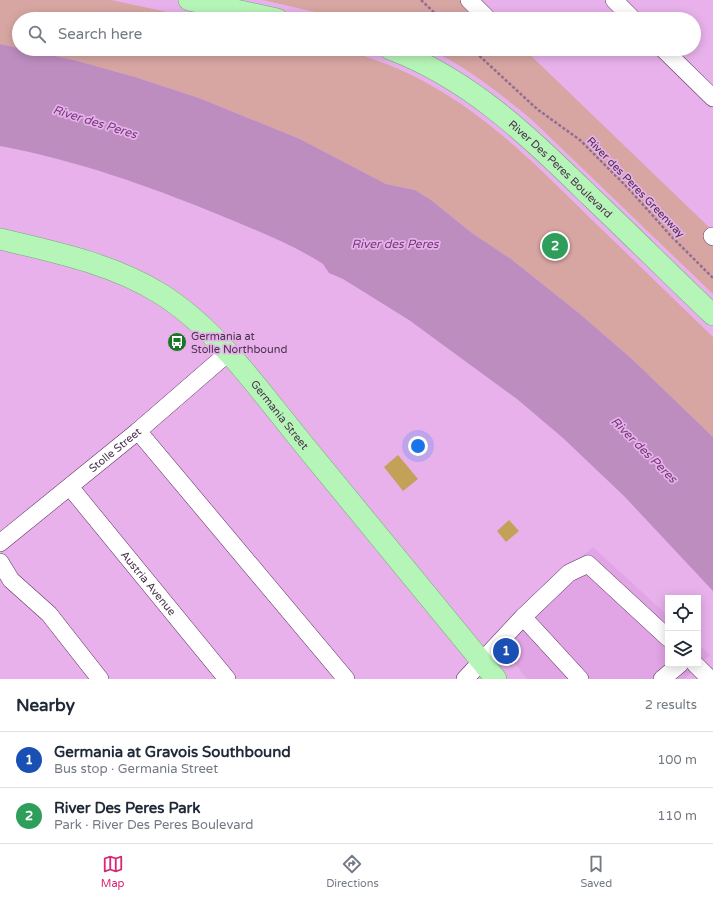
<!DOCTYPE html>
<html lang="en">
<head>
<meta charset="utf-8">
<style>
	:root { --surface:#fff; --page:#f6f6f7; --text:#1f2937; --muted:#747a83; --line:#e0e1e3; --accent:#db2777 }
	body { margin:0; font-family:"Varela Round",sans-serif; background:var(--page); color:var(--text) }
	.controls { position:absolute; right:12px; bottom:12px; display:grid; overflow:hidden; border-radius:0px; box-shadow:0 2px 10px #0003 }
	.controls button { width:36px; height:36px; display:grid; place-items:center; padding:0; border:0; border-bottom:1px solid var(--line); background:var(--surface); color:var(--text); font:20px sans-serif }
	.you { position:absolute; left:418px; top:446px; width:14px; height:14px; margin:-10px; border:3px solid #fff; border-radius:50%; background:#1a73e8; box-shadow:0 0 0 6px #1a73e833 }
	.badge { display:grid; place-items:center; width:26px; height:26px; border-radius:50%; background:var(--accent); color:#fff; font-size:13px; font-weight:700 }
	.pin { position:absolute; translate:-50% -50%; border:2px solid #fff; box-shadow:0 1px 4px #0006 }
	.list { margin:0; padding:0; list-style:none }
	h2 { display:flex; justify-content:space-between; align-items:center; height:52px; margin:0; padding:0 16px; font-size:17px }
	h2 small { font-size:13px; font-weight:400; color:var(--muted) }
	.list li { display:grid; grid-template-columns:26px 1fr auto; gap:12px; align-items:center; box-sizing:border-box; height:56px; padding:0 16px; border-top:1px solid var(--line) }
	.list b { display:block; font-size:15px; white-space:nowrap }
	.list p { margin:0; font-size:13px; white-space:nowrap; color:var(--muted) }
	.list em { font-size:13px; font-style:normal; color:var(--muted) }
	.icon { flex:none; width:22px; height:22px; fill:none; stroke:currentColor; stroke-width:2; stroke-linecap:round; stroke-linejoin:round }
	.map { position:relative; flex:none; width:713px; height:679px; overflow:hidden }
	.search { position:absolute; background:var(--surface); box-shadow:0 2px 10px #0003; left:12px; right:12px; top:12px; height:44px; display:flex; align-items:center; gap:10px; box-sizing:border-box; padding:0 14px; border-radius:22px; color:var(--muted); font-size:15px }
	.sheet { height:164px; background:var(--surface) }
	nav { display:flex; justify-content:space-around; align-items:center; box-sizing:border-box; height:56px; border-top:1px solid var(--line); background:var(--surface); font-size:11px; color:var(--muted) }
	nav a { display:grid; justify-items:center; gap:2px }
	nav .on { color:var(--accent) }
	.map>svg:first-child { display:block }
	.built { fill:#e1a4e5 }
	.green { fill:#d7a6a2 }
	.water { fill:#bd8dc0 }
	.building { fill:#c3a158 }
	.lines { fill:none; stroke-linecap:round; stroke-linejoin:round }
	.minor-casing { stroke:#5e2f62; stroke-width:18 }
	.major-casing { stroke:#70ad73; stroke-width:22 }
	.path { stroke:#916c93; stroke-width:2.5; stroke-dasharray:3 2; stroke-linecap:butt }
	.minor { stroke:#fff; stroke-width:17 }
	.major { stroke:#b6f5b8; stroke-width:21 }
	.labels { text-anchor:middle; stroke-width:3.5; stroke-linejoin:round; paint-order:stroke }
	.street-label { font-size:11px; fill:#49324a; stroke:#e8b1eb }
	.poi-label { font-size:11px; fill:#49324a; stroke:#e8b1eb; text-anchor:start }
	.water-label { font-size:12px; font-style:italic; fill:#753a7a; stroke:#e8b1eb }
</style>
</head>
<body>
<div class="map">
<svg width="713" height="679" viewBox="0 0 713 679">
	<rect width="100%" height="100%" fill="#e8b1eb"/>
	<!-- built -->
	<polygon class="built" points="593,547 668,616 668,664 698,664 698,644 710,655 684,679 527,679 493,635"/>
	<!-- green -->
	<g class="green">
		<polygon points="0,0 111,0 200,19 19,19 19,48 0,44"/>
		<polygon points="263,0 473,0 493,19 345,19"/>
		<path d="M24,49H338C448,75 514,143 591,219C632,258 672,298 713,337V437L632,359L580,314L511,259L472,233L431,200L415,190L386,184L300,139L199,98L135,77L74,60Z"/>
		<path d="M428,49H524L713,231V294L531,119C499,93 466,66 428,49Z"/>
	</g>
	<!-- water -->
	<path class="water" d="M0,44L74,60L135,77L199,98L300,139L386,184L415,190L431,200L472,233L511,259L580,314L632,359L713,437V591L624,496L563,438L517,399L409,320L343,279L329,273L323,264C290,243 253,229 217,214C146,185 75,160 0,146Z"/>
	<!-- building -->
	<g class="building">
		<polygon points="398,455 418,479 403,491 384,467"/>
		<polygon points="509,520 519,531 506,542 497,531"/>
	</g>
	<g class="lines">
		<defs>
			<g id="minor">
				<polyline points="469,0 488,19"/>
				<polyline points="614,0 633,19"/>
				<polyline points="663,49 713,98"/>
				<polyline points="712,236 713,237"/>
				<polyline points="138,431 346,679"/>
				<path id="s1" d="M70,487L227,679"/>
				<path id="s2" d="M0,543L138,431L228,353"/>
				<polyline points="0,562 11,580 49,614 100,679"/>
				<polyline points="523,617 580,679"/>
				<polyline points="695,664 710,679"/>
				<polyline points="465,679 523,617 569,573 588,564 668,638"/>
				<polyline points="662,679 680,664"/>
			</g>
			<g id="major">
				<polyline points="189,0 277,19"/>
				<path id="s3" d="M390,49C472,80 529,137 591,197C632,236 672,276 713,315"/>
				<path id="s4" d="M0,239C55,252 113,264 161,294C220,331 265,398 309,451C371,527 434,603 496,679"/>
			</g>
		</defs>
		<!-- minor casing -->
		<use href="#minor" class="minor-casing"/>
		<!-- major casing -->
		<use href="#major" class="major-casing"/>
		<!-- path -->
		<g class="path">
			<polyline points="421,0 441,19"/>
			<polyline points="472,49 537,109 580,140 630,190 670,235 713,278"/>
		</g>
		<!-- minor -->
		<use href="#minor" class="minor"/>
		<!-- major -->
		<use href="#major" class="major"/>
	</g>
	<!-- icons -->
	<defs>
		<symbol id="bus-disc" viewBox="-11 -11 22 22"><circle r="9.5" fill="#177524" stroke="#e8b1eb"/><path d="M-5-6H5V4H4V6H2V4H-2V6H-4V4H-5ZM-3.5-4V0h7V-4ZM-3.5 1.2v1.5H-2V1.2ZM2 1.2v1.5H3.5V1.2Z" fill="#fff"/></symbol>
	</defs>
	<g fill-rule="evenodd">
		<use href="#bus-disc" x="166" y="331" width="22" height="22"/>
	</g>
	<g class="labels">
		<!-- street labels -->
		<g class="street-label">
			<text dy="4" stroke="none"><textPath href="#s3" startOffset="210">River Des Peres Boulevard</textPath></text>
			<text transform="translate(636 187) rotate(46)" y="4">River des Peres Greenway</text>
			<text dy="4" stroke="none"><textPath href="#s4" startOffset="341">Germania Street</textPath></text>
			<text dy="4" stroke="none"><textPath href="#s2" startOffset="148">Stolle Street</textPath></text>
			<text dy="4" stroke="none"><textPath href="#s1" startOffset="124">Austria Avenue</textPath></text>
		</g>
		<!-- poi labels -->
		<g class="poi-label">
			<text x="191" y="340">Germania at<tspan x="191" dy="13">Stolle Northbound</tspan></text>
		</g>
		<!-- water labels -->
		<g class="water-label">
			<text transform="translate(95 122) rotate(17)" y="4">River des Peres</text>
			<text x="395" y="248">River des Peres</text>
			<text transform="translate(644 450) rotate(45)" y="4">River des Peres</text>
		</g>
	</g>
</svg>
<div class="controls">
<button><svg class="icon" aria-label="locate" viewBox="0 0 24 24"><circle cx="12" cy="12" r="6"/><path d="M12 2v4M12 18v4M2 12h4M18 12h4"/></svg></button>
<button><svg class="icon" aria-label="layers" viewBox="0 0 24 24"><path d="M12 4l9 5-9 5-9-5zM3 14l9 5 9-5"/></svg></button>
</div>
<div class="you"></div>
<div class="pin badge" style="left:506px;top:651px;background:#1a4fb4">1</div>
<div class="pin badge" style="left:555px;top:246px;background:#2e9e5b">2</div>
<div class="search"><svg class="icon" aria-label="search" viewBox="0 0 24 24"><circle cx="10" cy="10" r="6"/><path d="M15 15l6 6"/></svg>Search here</div>
</div>
<section class="sheet">
<h2>Nearby<small>2 results</small></h2>
<ul class="list">
<li><span class="badge" style="background:#1a4fb4">1</span><div><b>Germania at Gravois Southbound</b><p>Bus stop · Germania Street</p></div><em>100 m</em></li>
<li><span class="badge" style="background:#2e9e5b">2</span><div><b>River Des Peres Park</b><p>Park · River Des Peres Boulevard</p></div><em>110 m</em></li>
</ul>
</section>
<nav>
<a class="on"><svg class="icon" aria-label="map" viewBox="0 0 24 24"><path d="M3 6l6-2 6 2 6-2v14l-6 2-6-2-6 2zM9 4v14M15 6v14"/></svg>Map</a>
<a><svg class="icon" aria-label="directions" viewBox="0 0 24 24"><path d="M12 3l9 9-9 9-9-9zM9 14v-3h6M13 9l2 2-2 2"/></svg>Directions</a>
<a><svg class="icon" aria-label="saved" viewBox="0 0 24 24"><path d="M7 4h10v16l-5-4-5 4z"/></svg>Saved</a>
</nav>
</body>
</html>
